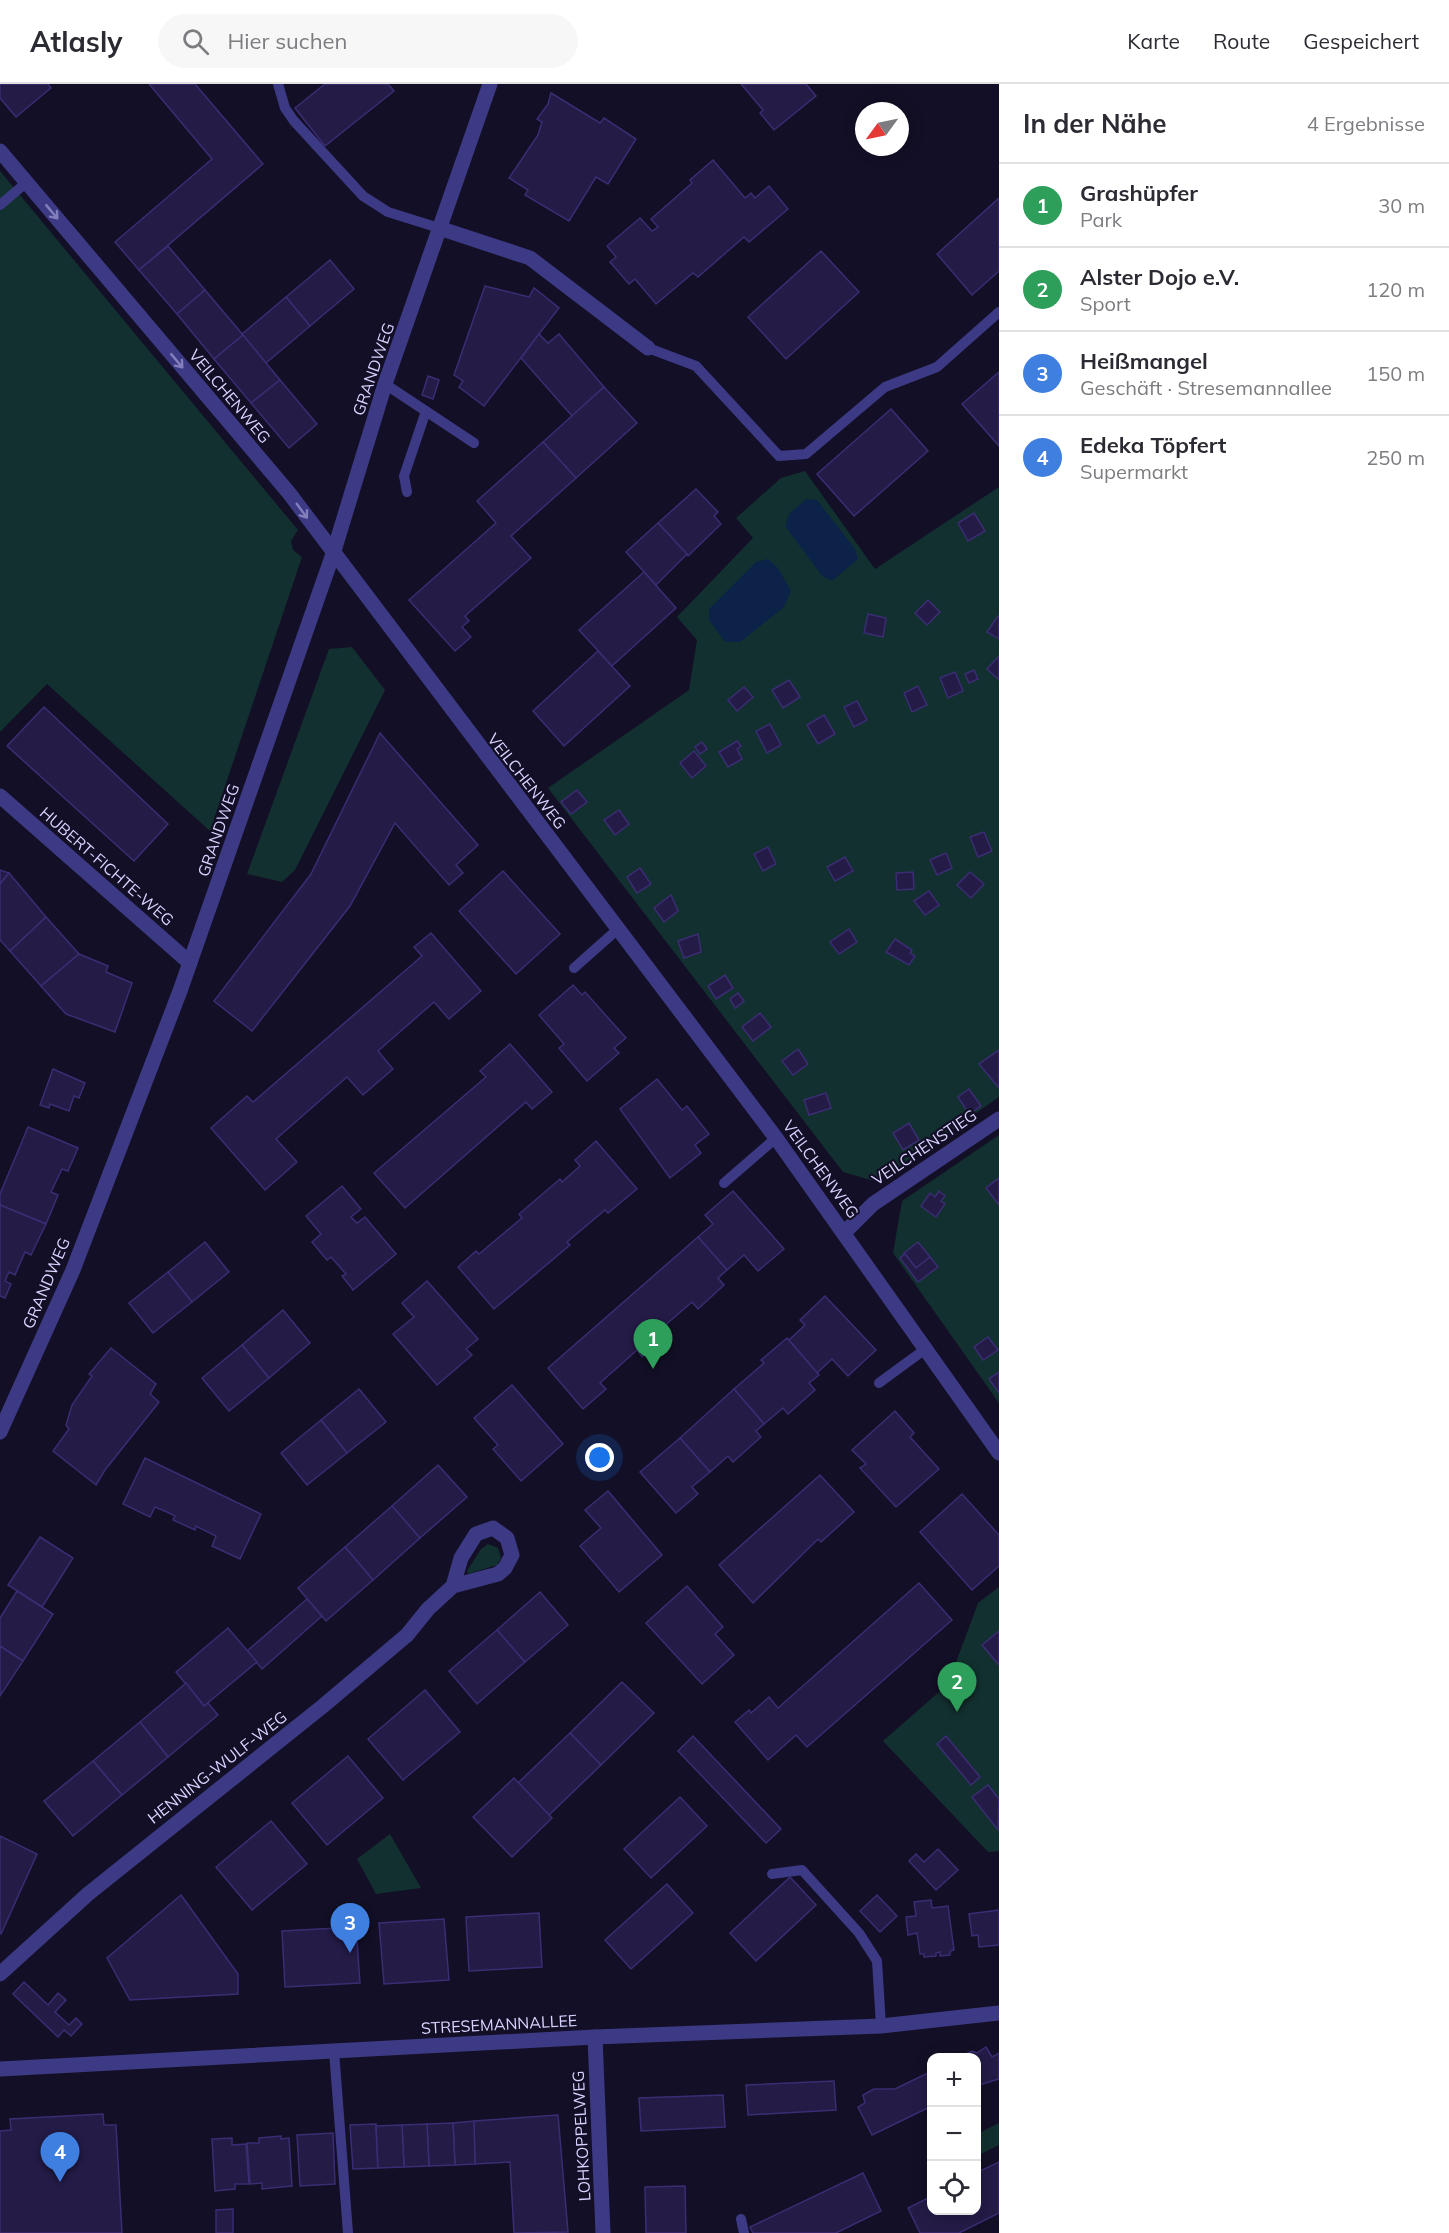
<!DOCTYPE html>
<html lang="de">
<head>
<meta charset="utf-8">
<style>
	:root { --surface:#fff; --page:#f7f7f7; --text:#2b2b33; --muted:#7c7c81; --line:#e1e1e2; --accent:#187f8f }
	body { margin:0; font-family:Mulish,sans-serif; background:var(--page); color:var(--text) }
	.controls { position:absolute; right:18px; bottom:18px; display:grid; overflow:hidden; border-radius:12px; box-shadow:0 3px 15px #0003 }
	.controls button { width:54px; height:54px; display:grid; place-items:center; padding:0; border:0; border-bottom:2px solid var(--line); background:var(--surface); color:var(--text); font:30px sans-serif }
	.compass { position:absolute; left:855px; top:18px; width:54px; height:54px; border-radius:50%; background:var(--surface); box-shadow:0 3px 15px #0003; rotate:237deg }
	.you { position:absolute; left:600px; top:1374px; width:21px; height:21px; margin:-15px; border:4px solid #fff; border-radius:50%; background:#1a73e8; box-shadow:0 0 0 9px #1a73e833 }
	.badge { display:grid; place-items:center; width:39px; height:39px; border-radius:50%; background:var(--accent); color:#fff; font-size:20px; font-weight:700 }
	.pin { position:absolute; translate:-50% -50px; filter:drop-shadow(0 2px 3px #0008) }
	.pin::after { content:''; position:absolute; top:32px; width:21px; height:18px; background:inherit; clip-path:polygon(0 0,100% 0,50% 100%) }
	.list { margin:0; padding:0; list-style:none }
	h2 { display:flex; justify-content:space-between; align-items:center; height:78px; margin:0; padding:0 24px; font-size:26px }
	h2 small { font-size:20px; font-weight:400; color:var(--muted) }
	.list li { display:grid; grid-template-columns:39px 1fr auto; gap:18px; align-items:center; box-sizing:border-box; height:84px; padding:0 24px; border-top:2px solid var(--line) }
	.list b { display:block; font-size:22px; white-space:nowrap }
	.list p { margin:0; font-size:20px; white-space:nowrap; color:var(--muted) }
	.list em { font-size:20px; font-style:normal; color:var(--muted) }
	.icon { flex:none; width:33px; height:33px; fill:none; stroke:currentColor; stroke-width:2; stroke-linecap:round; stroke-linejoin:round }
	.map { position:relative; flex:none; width:999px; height:2149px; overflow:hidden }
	header { display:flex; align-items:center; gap:36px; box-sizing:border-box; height:84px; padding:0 30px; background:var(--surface); border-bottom:2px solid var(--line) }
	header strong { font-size:28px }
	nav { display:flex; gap:33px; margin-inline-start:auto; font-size:21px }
	.search { width:420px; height:54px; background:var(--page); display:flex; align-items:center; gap:15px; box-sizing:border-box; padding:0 21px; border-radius:33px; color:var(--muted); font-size:22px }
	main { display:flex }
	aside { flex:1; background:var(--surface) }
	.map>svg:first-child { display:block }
	.green { fill:#12302f }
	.water { fill:#0c2248 }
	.building { fill:#241b47; stroke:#3b2d73; stroke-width:1.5 }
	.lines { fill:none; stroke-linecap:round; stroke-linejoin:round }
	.service { stroke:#3d3a85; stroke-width:10 }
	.minor { stroke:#3d3a85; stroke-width:15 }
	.tertiary { stroke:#3d3a85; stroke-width:15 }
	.oneway { stroke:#837fbc }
	.labels { text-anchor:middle; stroke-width:4.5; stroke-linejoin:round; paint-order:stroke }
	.street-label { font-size:16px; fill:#d9d4ff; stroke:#130f26 }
</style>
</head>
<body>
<header>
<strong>Atlasly</strong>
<div class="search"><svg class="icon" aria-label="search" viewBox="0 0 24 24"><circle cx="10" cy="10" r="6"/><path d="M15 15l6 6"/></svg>Hier suchen</div>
<nav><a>Karte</a><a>Route</a><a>Gespeichert</a></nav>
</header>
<main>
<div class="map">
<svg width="999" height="2149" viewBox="0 0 999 2149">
	<rect width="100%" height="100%" fill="#130f26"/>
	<!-- green -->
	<g class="green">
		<polygon points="0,87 298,446 291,457 293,466 302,473 210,747 47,600 0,648"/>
		<polygon points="805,387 875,485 999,403 999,1013 877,1098 843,1088 548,704 689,606 697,556 677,533 753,454 736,434 781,394"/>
		<polygon points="352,563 385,606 295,786 282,798 247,790 329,565"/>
		<polygon points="999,1051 999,1319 893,1169 902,1117"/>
		<polygon points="488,1460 498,1464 501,1474 497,1481 468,1490 467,1487 481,1465"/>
		<polygon points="999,1503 999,1767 988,1768 883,1657 948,1600 978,1519"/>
		<polygon points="390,1750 421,1804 376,1810 357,1775"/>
		<polygon points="999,2039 999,2061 977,2072 977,2050"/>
	</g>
	<!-- water -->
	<g class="water">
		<polygon points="806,415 817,416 855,465 858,475 832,497 822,492 785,442 789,430"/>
		<polygon points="768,475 778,484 791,507 784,523 740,558 725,558 709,536 709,525 756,478"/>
	</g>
	<!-- building -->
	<g class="building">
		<polygon points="0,0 48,0 51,4 16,33 0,14"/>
		<polygon points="149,0 195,0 263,80 139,186 115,158 212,75"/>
		<polygon points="325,0 388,0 394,7 325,62 295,24"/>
		<polygon points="741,0 806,0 816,12 774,46 760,29 763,26"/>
		<polygon points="551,9 600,39 604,34 636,55 608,100 596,93 569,137 525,111 528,106 509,94 538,51 542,38 537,35 548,20"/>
		<polygon points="713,76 745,114 751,109 755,114 769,102 788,125 749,158 744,153 698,193 693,189 656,220 635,195 629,200 610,178 616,173 607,162 640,134 652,147 658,143 651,135 692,99 690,96"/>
		<polygon points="999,114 999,187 972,211 937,170"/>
		<polygon points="168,162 205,206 177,230 139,186"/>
		<polygon points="821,167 859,208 786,275 748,233"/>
		<polygon points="330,176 354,205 310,242 286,213"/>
		<polygon points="485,202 529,213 534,204 559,224 484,322 459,303 463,297 454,291"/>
		<polygon points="205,206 243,251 214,275 177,230"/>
		<polygon points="286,213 310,242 266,279 242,250"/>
		<polygon points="539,250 548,259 559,250 604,303 572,332 521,274"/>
		<polygon points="243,251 280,296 251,319 214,275"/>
		<polygon points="999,288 999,362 962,320"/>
		<polygon points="428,292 439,296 433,315 422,311"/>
		<polygon points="280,296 317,340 289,364 251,319"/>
		<polygon points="604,303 637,339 576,394 543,358"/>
		<polygon points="891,325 928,367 854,432 817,390"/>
		<polygon points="543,358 576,394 511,452 531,474 465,532 469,537 462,543 471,553 455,567 409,516 496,439 477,417"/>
		<polygon points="696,405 718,428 714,432 721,440 688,472 658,439"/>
		<polygon points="974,429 985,447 968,457 958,439"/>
		<polygon points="658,439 687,470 656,501 626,468"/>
		<polygon points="644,488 676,524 612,582 579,546"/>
		<polygon points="928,516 940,528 927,541 915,529"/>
		<polygon points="868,530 886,534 883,553 864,549"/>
		<polygon points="998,532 999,532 999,555 987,548"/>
		<polygon points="598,567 630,602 564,662 533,627"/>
		<polygon points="999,572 999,596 987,585"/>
		<polygon points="974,586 978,595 969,599 965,590"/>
		<polygon points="955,588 963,607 948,614 940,594"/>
		<polygon points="789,596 800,613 783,624 772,606"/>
		<polygon points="918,602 927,621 912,628 904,609"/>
		<polygon points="744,603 753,613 737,627 728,616"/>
		<polygon points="857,617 867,636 854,643 844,623"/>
		<polygon points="44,623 168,740 134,777 7,662"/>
		<polygon points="824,631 835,650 818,660 807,641"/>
		<polygon points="770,640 781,661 767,669 756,647"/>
		<polygon points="380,649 478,761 456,781 463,789 449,801 395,739 350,822 252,947 214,917 311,790"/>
		<polygon points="737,657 741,662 737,665 742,675 728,683 719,668"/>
		<polygon points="702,658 707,665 700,670 695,663"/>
		<polygon points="694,667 706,682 692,694 680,679"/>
		<polygon points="577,706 587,718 571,730 561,718"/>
		<polygon points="619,726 629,740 615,751 604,736"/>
		<polygon points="984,748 992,767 978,773 970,753"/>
		<polygon points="768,763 776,780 763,787 754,770"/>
		<polygon points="946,769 952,784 937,791 930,776"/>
		<polygon points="845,773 853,787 835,797 827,783"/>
		<polygon points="640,784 651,800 637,809 627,793"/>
		<polygon points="0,786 9,789 0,800"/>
		<polygon points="503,787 560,850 516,890 459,827"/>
		<polygon points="913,788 914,805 897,806 896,789"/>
		<polygon points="970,788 984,800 971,814 957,801"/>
		<polygon points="9,789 46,833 10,867 0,856 0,800"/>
		<polygon points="929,807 939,821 925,831 914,817"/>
		<polygon points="671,811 678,827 664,838 654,824"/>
		<polygon points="46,833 79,870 41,902 10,867"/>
		<polygon points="849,845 857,858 839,870 830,858"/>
		<polygon points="431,849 481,907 449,935 434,918 378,967 393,985 363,1011 347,993 276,1055 297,1078 265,1106 211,1044 247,1012 253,1018 422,872 414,863"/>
		<polygon points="698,850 701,868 684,874 678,857"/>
		<polygon points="895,855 912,866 910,869 915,872 909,881 886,868"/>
		<polygon points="79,870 108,882 106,888 132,899 115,948 66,930 41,902"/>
		<polygon points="725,891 733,904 716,915 708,902"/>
		<polygon points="573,901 582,911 585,908 626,954 614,964 619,969 587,997 559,964 564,960 539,931"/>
		<polygon points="738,909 744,917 735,924 730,915"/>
		<polygon points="760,929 771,943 753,957 742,943"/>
		<polygon points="510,960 552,1008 532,1025 526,1018 405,1124 374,1089 486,993 480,987"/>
		<polygon points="798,965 808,980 793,991 782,977"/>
		<polygon points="999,966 999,1004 979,980"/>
		<polygon points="53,985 85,999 79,1014 74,1012 69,1027 50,1020 49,1024 40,1021"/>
		<polygon points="657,995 682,1026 687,1022 709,1050 695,1061 701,1069 670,1094 620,1025"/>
		<polygon points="969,1005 981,1022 969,1030 958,1013"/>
		<polygon points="826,1009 831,1024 809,1031 804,1016"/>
		<polygon points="909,1039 919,1056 903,1066 893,1049"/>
		<polygon points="28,1043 78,1064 68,1087 62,1085 51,1108 58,1111 46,1140 0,1121 0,1110"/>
		<polygon points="596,1057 637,1105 608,1129 605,1126 567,1158 570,1161 494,1225 458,1183 476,1167 479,1170 522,1134 519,1130 560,1095 562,1098 580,1082 575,1076"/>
		<polygon points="999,1094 999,1121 986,1104"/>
		<polygon points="342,1102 361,1125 351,1133 357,1139 365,1133 396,1170 353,1206 342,1192 346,1190 331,1173 327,1176 312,1158 321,1150 306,1132"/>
		<polygon points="733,1107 784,1165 758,1187 744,1171 727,1186 698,1153 713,1140 705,1131"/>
		<polygon points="939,1107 945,1112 941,1117 945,1120 936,1133 921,1122 930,1109 935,1113"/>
		<polygon points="0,1121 46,1140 31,1171 25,1168 15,1191 9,1188 5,1197 11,1200 5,1214 0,1212"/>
		<polygon points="698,1153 727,1186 718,1194 724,1201 698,1225 692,1218 663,1243 669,1249 642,1273 637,1266 600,1299 606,1305 583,1325 548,1284"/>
		<polygon points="205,1158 229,1188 192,1218 168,1188"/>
		<polygon points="918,1158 930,1173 916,1184 904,1169"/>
		<polygon points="905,1170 916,1184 930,1173 938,1183 918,1198 900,1174"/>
		<polygon points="168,1188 192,1218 153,1249 129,1219"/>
		<polygon points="427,1197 478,1255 466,1265 472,1271 437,1301 393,1250 414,1233 402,1219"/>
		<polygon points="825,1212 876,1266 848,1292 832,1275 817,1289 789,1256 805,1241 800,1236"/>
		<polygon points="283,1226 310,1259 269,1294 242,1261"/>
		<polygon points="988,1253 998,1266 983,1276 974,1263"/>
		<polygon points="787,1254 819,1291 809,1299 815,1306 788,1330 783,1324 764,1340 734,1305 764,1279 761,1276"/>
		<polygon points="242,1261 269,1294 229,1327 202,1294"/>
		<polygon points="111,1264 156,1300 150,1310 159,1318 105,1386 96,1401 53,1367 69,1345 66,1341 72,1321 92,1292 89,1290"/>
		<polygon points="999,1288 999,1309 989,1295"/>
		<polygon points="512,1301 563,1360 521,1397 493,1365 498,1361 474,1334"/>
		<polygon points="359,1305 386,1338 347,1369 321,1336"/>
		<polygon points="734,1305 764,1340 756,1347 761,1353 733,1378 728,1372 710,1388 680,1354"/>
		<polygon points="895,1327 914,1349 910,1353 939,1385 896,1423 860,1384 866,1380 852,1366"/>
		<polygon points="321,1336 347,1369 307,1401 281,1369"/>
		<polygon points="680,1354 710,1388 692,1403 698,1410 676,1429 640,1388"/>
		<polygon points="145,1374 261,1430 240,1475 212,1462 216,1452 196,1442 195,1446 173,1436 175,1432 167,1428 155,1423 150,1433 123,1420"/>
		<polygon points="438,1381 467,1413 420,1454 392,1422"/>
		<polygon points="820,1391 854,1428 821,1458 818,1455 753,1519 719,1481"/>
		<polygon points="608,1407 662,1471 619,1508 580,1462 601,1444 585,1426"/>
		<polygon points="962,1410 999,1451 999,1482 972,1506 920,1448"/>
		<polygon points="392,1422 420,1454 373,1496 345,1463"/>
		<polygon points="40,1453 73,1474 42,1523 8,1501"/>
		<polygon points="345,1463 373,1496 326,1537 298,1504"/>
		<polygon points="919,1499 952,1536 807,1663 796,1651 768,1676 735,1638 749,1626 751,1629 769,1613 778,1624"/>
		<polygon points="687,1502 723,1543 715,1550 734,1571 702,1600 646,1539"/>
		<polygon points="17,1507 53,1530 23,1577 0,1562 0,1534"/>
		<polygon points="540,1508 568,1541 525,1578 497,1546"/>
		<polygon points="307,1515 322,1532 262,1585 247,1567"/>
		<polygon points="228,1544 257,1578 204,1622 176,1588"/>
		<polygon points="497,1546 525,1578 477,1620 449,1587"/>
		<polygon points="999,1547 999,1581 982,1561"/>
		<polygon points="0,1562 23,1577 0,1612"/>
		<polygon points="622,1598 654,1629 601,1681 570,1649"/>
		<polygon points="186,1599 204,1622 208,1619 218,1631 168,1673 140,1638"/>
		<polygon points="425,1606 460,1648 403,1696 368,1655"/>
		<polygon points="140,1638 168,1673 122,1711 93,1677"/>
		<polygon points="570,1649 601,1681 549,1731 518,1699"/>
		<polygon points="693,1652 781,1745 766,1759 678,1667"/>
		<polygon points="946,1652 980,1693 971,1701 937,1660"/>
		<polygon points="348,1672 383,1714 327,1761 292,1719"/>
		<polygon points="93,1677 122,1711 73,1752 44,1717"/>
		<polygon points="514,1694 552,1734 512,1773 473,1733"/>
		<polygon points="988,1701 999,1715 998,1746 972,1713"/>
		<polygon points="680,1713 707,1742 651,1794 624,1765"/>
		<polygon points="271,1737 307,1780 252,1826 216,1783"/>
		<polygon points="0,1752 37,1770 1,1850 0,1849"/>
		<polygon points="938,1765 958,1786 936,1806 909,1777 916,1770 924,1778"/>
		<polygon points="790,1793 816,1821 756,1877 730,1849"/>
		<polygon points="667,1800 693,1829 631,1885 605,1856"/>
		<polygon points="181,1811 238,1890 238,1910 130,1916 107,1874"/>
		<polygon points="877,1811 897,1832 880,1848 860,1827"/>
		<polygon points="931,1816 932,1824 948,1822 954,1866 950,1867 950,1871 940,1872 940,1868 936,1869 936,1872 924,1873 924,1870 920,1870 917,1849 908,1851 906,1833 916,1832 914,1818"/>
		<polygon points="999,1826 999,1861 979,1863 978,1851 972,1852 969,1830"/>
		<polygon points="539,1829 542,1883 469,1887 466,1833"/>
		<polygon points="444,1835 449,1896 384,1900 379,1839"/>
		<polygon points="356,1843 360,1899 285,1903 282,1847"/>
		<polygon points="24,1898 48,1921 58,1909 66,1916 55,1928 69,1941 76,1934 82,1940 71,1952 64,1946 58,1953 13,1910"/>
		<polygon points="986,1963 992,1973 999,1969 999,1995 976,2002 976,1974 958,1974 972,1967 977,1969"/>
		<polygon points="932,1987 932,2022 872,2051 858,2023 865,2019 863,2011 874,2005 895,2005"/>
		<polygon points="834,1997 836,2026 748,2031 746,2001"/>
		<polygon points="723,2011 725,2043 641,2047 639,2014"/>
		<polygon points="103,2030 104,2041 116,2041 122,2149 0,2149 0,2047 11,2046 10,2035"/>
		<polygon points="558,2031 568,2148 514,2149 510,2078 475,2080 474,2037"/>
		<polygon points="474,2037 475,2080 455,2081 453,2039"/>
		<polygon points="453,2039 455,2081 429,2082 427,2040"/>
		<polygon points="376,2040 378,2084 353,2085 350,2041"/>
		<polygon points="427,2040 429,2082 404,2083 402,2041"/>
		<polygon points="402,2041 404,2083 378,2084 376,2042"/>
		<polygon points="333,2049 335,2100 300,2102 297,2051"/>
		<polygon points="281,2052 281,2055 289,2054 292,2102 262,2105 262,2099 250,2100 247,2059 259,2059 259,2054"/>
		<polygon points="232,2054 232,2061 246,2060 249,2100 235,2100 235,2105 215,2107 212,2055"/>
		<polygon points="999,2078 999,2129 959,2149 920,2149 908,2124 932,2112 932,2126 976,2126 976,2089"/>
		<polygon points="863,2089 881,2127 836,2149 753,2149 750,2143"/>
		<polygon points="685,2102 686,2149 646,2149 645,2103"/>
		<polygon points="233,2125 233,2149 216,2149 216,2126"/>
	</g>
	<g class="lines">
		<!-- service -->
		<g class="service">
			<polyline points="278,0 285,24 294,37 363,112 388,128 439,144"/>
			<polyline points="0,121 27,98"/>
			<polyline points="648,264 696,282 779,372 806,370 885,303 937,283 999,228"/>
			<polyline points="385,300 474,359"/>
			<polyline points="407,408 404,392 426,327"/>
			<polyline points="574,884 618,845"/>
			<polyline points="724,1099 776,1054"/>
			<polyline points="879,1299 924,1266"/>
			<polyline points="772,1790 802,1786 859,1849 877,1877 881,1942"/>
			<polyline points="334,1967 348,2149"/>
			<polyline points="741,2135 744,2149"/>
		</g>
		<!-- minor -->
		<g class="minor">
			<polyline points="0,67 289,409 776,1054 999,1369"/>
			<polyline points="439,144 530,174 648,264"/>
			<polyline points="0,712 190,879"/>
			<polyline points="845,1148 873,1120 999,1035"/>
			<polyline points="0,1348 73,1186 180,907 333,470 385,300 490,0"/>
			<polyline points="0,1890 88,1810 323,1622 407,1551 428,1525 453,1502 498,1490 505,1484 512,1471 507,1454 493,1444 476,1450 461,1474 453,1502"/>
			<polyline points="0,1985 595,1953 603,2149"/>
		</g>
		<!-- tertiary -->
		<polyline class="tertiary" points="595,1953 881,1942 999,1929"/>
	</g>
	<!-- one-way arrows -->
	<defs><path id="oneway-shaft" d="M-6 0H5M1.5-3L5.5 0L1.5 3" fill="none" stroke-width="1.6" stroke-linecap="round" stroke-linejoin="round" transform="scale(1.5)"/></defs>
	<g class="oneway">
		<use href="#oneway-shaft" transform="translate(52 128) rotate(50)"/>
		<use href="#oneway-shaft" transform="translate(177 277) rotate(50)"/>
		<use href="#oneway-shaft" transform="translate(302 427) rotate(54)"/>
	</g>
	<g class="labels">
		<!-- street labels -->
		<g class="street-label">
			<text transform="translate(373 285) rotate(-71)" y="6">GRANDWEG</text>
			<text transform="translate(230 312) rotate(50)" y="6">VEILCHENWEG</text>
			<text transform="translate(527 697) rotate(52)" y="6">VEILCHENWEG</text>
			<text transform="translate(218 746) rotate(-71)" y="6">GRANDWEG</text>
			<text transform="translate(107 782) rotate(41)" y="6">HUBERT-FICHTE-WEG</text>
			<text transform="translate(924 1063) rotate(-34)" y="6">VEILCHENSTIEG</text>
			<text transform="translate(821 1085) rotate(54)" y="6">VEILCHENWEG</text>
			<text transform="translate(46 1199) rotate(-67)" y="6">GRANDWEG</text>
			<text transform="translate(217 1683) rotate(-38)" y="6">HENNING-WULF-WEG</text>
			<text transform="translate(499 1940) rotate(-3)" y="6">STRESEMANNALLEE</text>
			<text transform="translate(581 2052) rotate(-93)" y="6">LOHKOPPELWEG</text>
		</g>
	</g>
</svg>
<div class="controls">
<button>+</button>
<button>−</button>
<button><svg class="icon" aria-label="locate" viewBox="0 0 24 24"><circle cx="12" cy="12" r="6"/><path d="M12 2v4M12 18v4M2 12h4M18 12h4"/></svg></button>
</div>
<svg class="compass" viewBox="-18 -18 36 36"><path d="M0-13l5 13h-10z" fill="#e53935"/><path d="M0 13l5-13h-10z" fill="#7c7c81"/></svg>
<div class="you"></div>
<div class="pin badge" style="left:653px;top:1285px;background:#2e9e5b">1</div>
<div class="pin badge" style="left:957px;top:1628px;background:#2e9e5b">2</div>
<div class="pin badge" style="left:350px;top:1869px;background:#3f7fe0">3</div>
<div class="pin badge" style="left:60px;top:2098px;background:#3f7fe0">4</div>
</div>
<aside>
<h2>In der Nähe<small>4 Ergebnisse</small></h2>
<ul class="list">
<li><span class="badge" style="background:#2e9e5b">1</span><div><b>Grashüpfer</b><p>Park</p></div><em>30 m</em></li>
<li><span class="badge" style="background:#2e9e5b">2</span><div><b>Alster Dojo e.V.</b><p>Sport</p></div><em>120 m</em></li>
<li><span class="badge" style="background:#3f7fe0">3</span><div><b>Heißmangel</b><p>Geschäft · Stresemannallee</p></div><em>150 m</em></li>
<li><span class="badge" style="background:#3f7fe0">4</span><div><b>Edeka Töpfert</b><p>Supermarkt</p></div><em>250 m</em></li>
</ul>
</aside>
</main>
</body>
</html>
